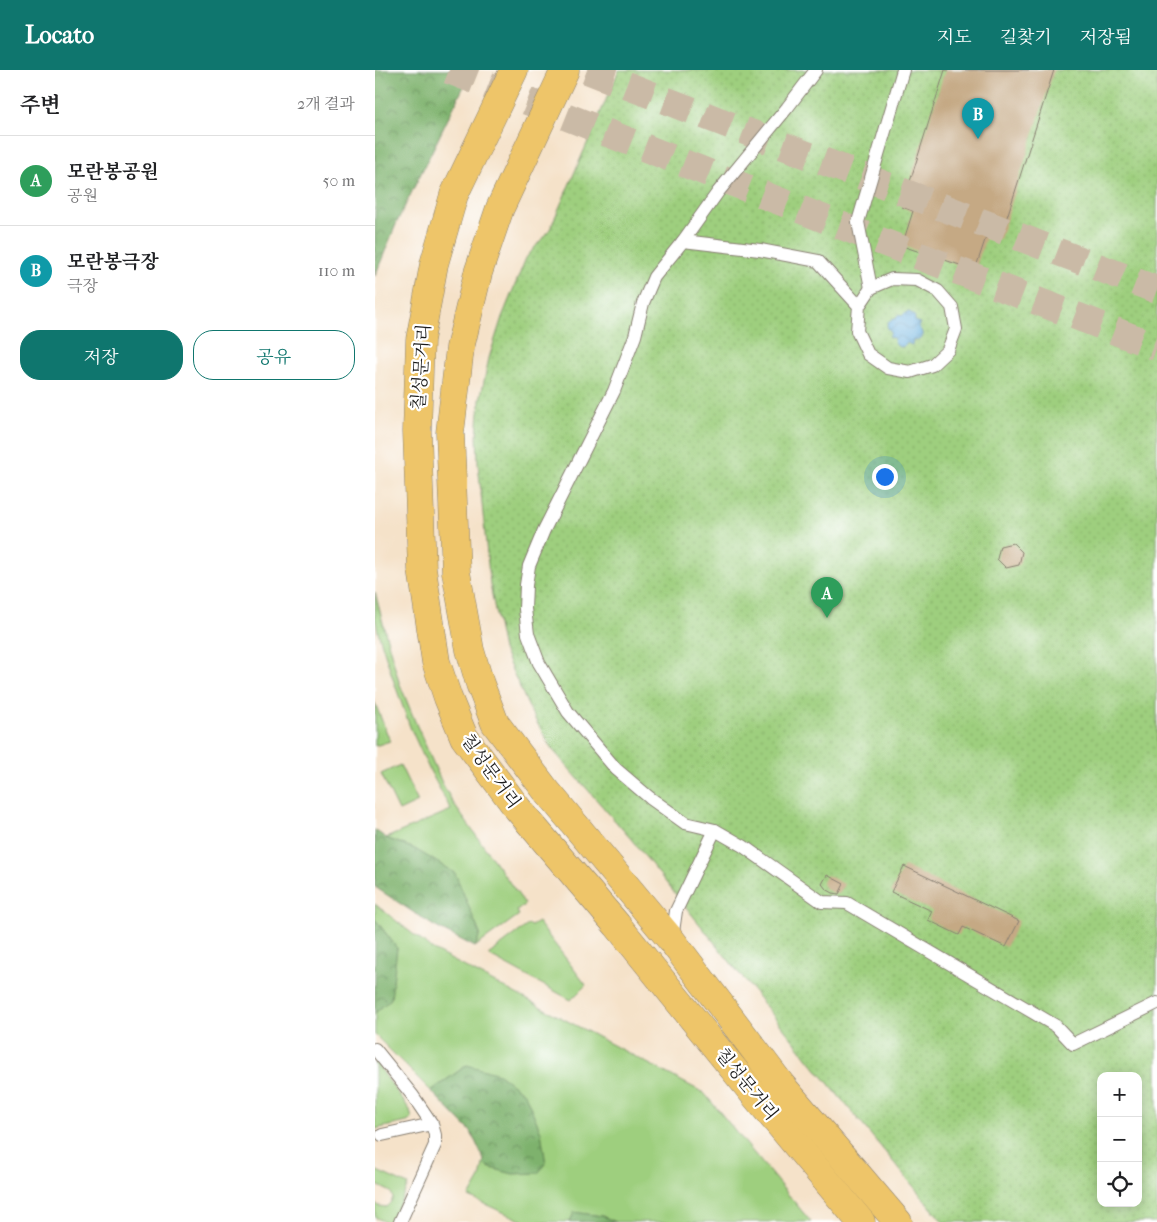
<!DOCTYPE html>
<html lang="ko">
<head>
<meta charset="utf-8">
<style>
	:root { --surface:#fff; --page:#f6f6f6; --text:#202124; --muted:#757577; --line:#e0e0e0; --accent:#0f766e }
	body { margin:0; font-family:"IM FELL French Canon","Noto Serif KR",serif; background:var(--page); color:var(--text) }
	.controls { position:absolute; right:15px; bottom:15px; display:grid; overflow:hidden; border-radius:10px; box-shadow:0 2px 12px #0003 }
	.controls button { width:45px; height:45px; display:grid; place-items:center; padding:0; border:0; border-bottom:1px solid var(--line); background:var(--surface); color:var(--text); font:25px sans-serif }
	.you { position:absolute; left:509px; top:406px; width:18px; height:18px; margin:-12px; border:4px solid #fff; border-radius:50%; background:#1a73e8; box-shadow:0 0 0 8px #1a73e833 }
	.badge { display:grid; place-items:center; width:32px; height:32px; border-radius:50%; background:var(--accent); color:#fff; font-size:16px; font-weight:700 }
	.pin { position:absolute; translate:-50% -41px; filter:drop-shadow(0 1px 2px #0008) }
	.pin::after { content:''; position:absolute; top:26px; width:18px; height:15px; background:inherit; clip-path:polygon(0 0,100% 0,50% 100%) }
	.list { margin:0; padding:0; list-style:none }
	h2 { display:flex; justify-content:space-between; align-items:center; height:65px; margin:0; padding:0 20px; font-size:21px }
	h2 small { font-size:16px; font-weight:400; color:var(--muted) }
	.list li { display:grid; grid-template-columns:32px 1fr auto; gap:15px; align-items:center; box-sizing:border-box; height:90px; padding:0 20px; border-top:1px solid var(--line) }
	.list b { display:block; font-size:19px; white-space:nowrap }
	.list p { margin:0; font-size:16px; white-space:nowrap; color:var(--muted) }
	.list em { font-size:16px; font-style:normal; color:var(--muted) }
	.actions { display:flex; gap:10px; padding:15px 20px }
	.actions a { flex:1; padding:11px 0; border:1px solid var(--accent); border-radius:20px; text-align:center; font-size:18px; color:var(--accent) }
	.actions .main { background:var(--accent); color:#fff }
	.icon { flex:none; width:28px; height:28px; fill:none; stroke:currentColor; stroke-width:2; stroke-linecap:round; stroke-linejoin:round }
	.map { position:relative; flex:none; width:782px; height:1152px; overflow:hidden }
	header { display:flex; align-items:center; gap:30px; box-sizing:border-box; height:70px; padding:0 25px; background:var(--accent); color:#fff }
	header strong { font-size:24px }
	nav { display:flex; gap:28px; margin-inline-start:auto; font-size:18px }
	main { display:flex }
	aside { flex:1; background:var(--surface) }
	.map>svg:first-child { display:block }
	.grass { fill:#9ecf7e; stroke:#5d764d }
	.forest { fill:url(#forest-crowns); stroke:#4d6744 }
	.park { fill:url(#park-dots); stroke:#5d764d; fill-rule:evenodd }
	.water { fill:url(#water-waves); stroke:#40657c }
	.building { fill:#c5a984 }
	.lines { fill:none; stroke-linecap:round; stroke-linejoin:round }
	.secondary-tunnel { stroke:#cabaa6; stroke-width:28; stroke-dasharray:28 14; stroke-linecap:butt }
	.lane-casing { stroke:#887f72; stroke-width:14 }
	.primary-casing { stroke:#887f72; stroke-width:29 }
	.lane { stroke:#fff; stroke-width:12 }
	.primary { stroke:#eec569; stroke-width:28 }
	.labels { text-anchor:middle; stroke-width:4.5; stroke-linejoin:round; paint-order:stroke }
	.street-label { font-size:18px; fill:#1c1c1c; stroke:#fff }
</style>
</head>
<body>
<header>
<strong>Locato</strong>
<nav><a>지도</a><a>길찾기</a><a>저장됨</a></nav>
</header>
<main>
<aside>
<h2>주변<small>2개 결과</small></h2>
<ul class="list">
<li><span class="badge" style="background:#2e9e5b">A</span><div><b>모란봉공원</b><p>공원</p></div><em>50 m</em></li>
<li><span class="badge" style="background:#0f9aa8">B</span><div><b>모란봉극장</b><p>극장</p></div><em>110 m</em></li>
</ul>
<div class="actions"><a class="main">저장</a><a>공유</a></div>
</aside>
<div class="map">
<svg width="782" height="1152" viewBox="0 0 782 1152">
	<defs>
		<pattern id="forest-crowns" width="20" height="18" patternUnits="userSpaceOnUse" patternTransform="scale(1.25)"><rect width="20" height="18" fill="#7eb26d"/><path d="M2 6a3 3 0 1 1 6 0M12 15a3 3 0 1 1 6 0" fill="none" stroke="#669059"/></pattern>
		<pattern id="park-dots" width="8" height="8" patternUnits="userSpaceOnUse" patternTransform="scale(1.25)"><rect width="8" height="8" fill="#9ecf7e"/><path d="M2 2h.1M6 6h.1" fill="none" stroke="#88b16c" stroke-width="1.8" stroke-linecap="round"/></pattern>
		<pattern id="water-waves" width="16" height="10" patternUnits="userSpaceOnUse" patternTransform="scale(1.25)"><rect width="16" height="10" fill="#65aedd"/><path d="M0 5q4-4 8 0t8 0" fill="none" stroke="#528db2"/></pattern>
	</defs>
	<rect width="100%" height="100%" fill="#fff"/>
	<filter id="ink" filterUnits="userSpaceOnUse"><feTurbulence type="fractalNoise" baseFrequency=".02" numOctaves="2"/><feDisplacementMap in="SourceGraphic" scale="10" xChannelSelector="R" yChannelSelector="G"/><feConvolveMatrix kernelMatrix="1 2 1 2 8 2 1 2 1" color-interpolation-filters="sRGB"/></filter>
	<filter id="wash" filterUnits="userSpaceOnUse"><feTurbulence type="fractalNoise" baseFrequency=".0096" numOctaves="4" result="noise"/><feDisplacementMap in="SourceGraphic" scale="20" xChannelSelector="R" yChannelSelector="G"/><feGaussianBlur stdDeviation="1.12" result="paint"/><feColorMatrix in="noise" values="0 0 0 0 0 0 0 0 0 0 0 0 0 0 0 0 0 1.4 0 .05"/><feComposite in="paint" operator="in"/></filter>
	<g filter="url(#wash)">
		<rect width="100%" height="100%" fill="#f5e2c9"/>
		<!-- grass -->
		<g class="grass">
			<polygon points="0,522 10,561 24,612 42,656 67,713 80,736 150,834 142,841 144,845 100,877 105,864 40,779 11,768 76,740 54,699 35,657 19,612 3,562 0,547"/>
			<polygon points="0,633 15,671 0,676"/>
			<polygon points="25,695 43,732 24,741 6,704"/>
			<polygon points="0,834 58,880 329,1023 436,1152 241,1152 227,1146 199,1143 195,1152 150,1152 94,1127 105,1108 108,1094 116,1098 92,995 56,1021 0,965 0,943 1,943 22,878 0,849"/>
			<polygon points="163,852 211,915 196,930 113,885 154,854 156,856"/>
			<polygon points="0,991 35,1040 37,1049 32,1052 0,1059"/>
			<polygon points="0,1100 33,1115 16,1152 10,1152 0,1147 0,1134 4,1136 11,1137 16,1132 18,1128 16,1122 0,1114"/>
		</g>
		<!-- forest -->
		<g class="forest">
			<polygon points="0,0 97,0 22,152 0,206"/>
			<polygon points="0,760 11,768 40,779 80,803 105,864 100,877 59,856 0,817"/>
			<polygon points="0,849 22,878 16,929 0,943"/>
			<polygon points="92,995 124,1004 150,1024 166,1062 171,1094 163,1103 138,1104 116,1098 108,1094 109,1090 96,1062 56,1021"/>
			<polygon points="199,1142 227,1146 241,1152 195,1152"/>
		</g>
		<!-- park -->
		<path class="park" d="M244,0H782V1152H568L434,990L256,769L177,679L156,642L128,580L115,515L103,393L102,366L105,330L114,288L127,247L151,188L175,159ZM726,1006H763V1133H726Z"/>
		<!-- water -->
		<path class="water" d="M534,242C539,244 540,246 540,251L545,253L543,257C550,263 548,271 538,271L537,275L532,273C527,280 519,277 519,268L514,267L516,262C509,256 512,249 521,249L523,245L527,246L530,243Z"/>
		<g id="blocks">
			<!-- building -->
			<g class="building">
				<polygon points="570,0 679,0 625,169 612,164 600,200 527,176 538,141 527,137"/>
				<polygon points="638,473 647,482 644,495 631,498 622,489 625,476"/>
				<polygon points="529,796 644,851 631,877 588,857 584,865 553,850 557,841 516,822"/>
				<polygon points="452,805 469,814 464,824 458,823 451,819 447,814"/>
			</g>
		</g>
	</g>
	<g filter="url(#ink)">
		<use href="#blocks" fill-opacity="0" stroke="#887f72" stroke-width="1"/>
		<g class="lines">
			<!-- secondary-tunnel -->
			<g class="secondary-tunnel">
				<polyline points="74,0 500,169 782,277"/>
				<polyline points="212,0 782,220"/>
			</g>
			<defs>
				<g id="lane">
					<polyline points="441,0 412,38 343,122 308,171 279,207 268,233 260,266 239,321 169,460 154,496 151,515 150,539 153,564 164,593 193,642 241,699 275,728 310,753 340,760 368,776 447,832 472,833 681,956 698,974 782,933"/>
					<polyline points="308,171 385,180 443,191 484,236 482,261 493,284 513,298 535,302 557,295 573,280 581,259 577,237 563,221 542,210 517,209 496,218 484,236"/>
					<polyline points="496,218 483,152 528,0"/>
					<polyline points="297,869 301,841 340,760"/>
					<polyline points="0,979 38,1026 57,1054 60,1065 60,1075 25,1152"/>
					<polyline points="7,1065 57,1054"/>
				</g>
				<g id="primary">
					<polyline points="139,0 79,125 59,194 45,270 42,361 47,499 61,592 73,628 89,667 143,739 242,855 382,1028 486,1152"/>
					<polyline points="190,0 125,138 103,203 85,278 75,363 81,502 95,580 105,614 120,653 170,719 297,871 407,1016 523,1152"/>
				</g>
			</defs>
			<!-- lane casing -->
			<use href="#lane" class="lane-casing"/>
			<!-- primary casing -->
			<use href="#primary" class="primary-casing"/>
			<!-- lane -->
			<use href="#lane" class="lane"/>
			<!-- primary -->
			<use href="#primary" class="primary"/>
		</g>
	</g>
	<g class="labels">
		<!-- street labels -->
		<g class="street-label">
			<text transform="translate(46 297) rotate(-86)" y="6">칠성문거리</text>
			<text transform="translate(116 701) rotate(54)" y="6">칠성문거리</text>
			<text transform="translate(372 1014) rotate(51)" y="6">칠성문거리</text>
		</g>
	</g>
</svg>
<div class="controls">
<button>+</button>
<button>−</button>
<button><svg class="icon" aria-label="locate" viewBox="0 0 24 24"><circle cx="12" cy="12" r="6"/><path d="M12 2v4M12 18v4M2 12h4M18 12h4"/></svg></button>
</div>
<div class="you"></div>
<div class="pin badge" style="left:452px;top:548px;background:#2e9e5b">A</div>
<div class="pin badge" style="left:603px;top:69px;background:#0f9aa8">B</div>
</div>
</main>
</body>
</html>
